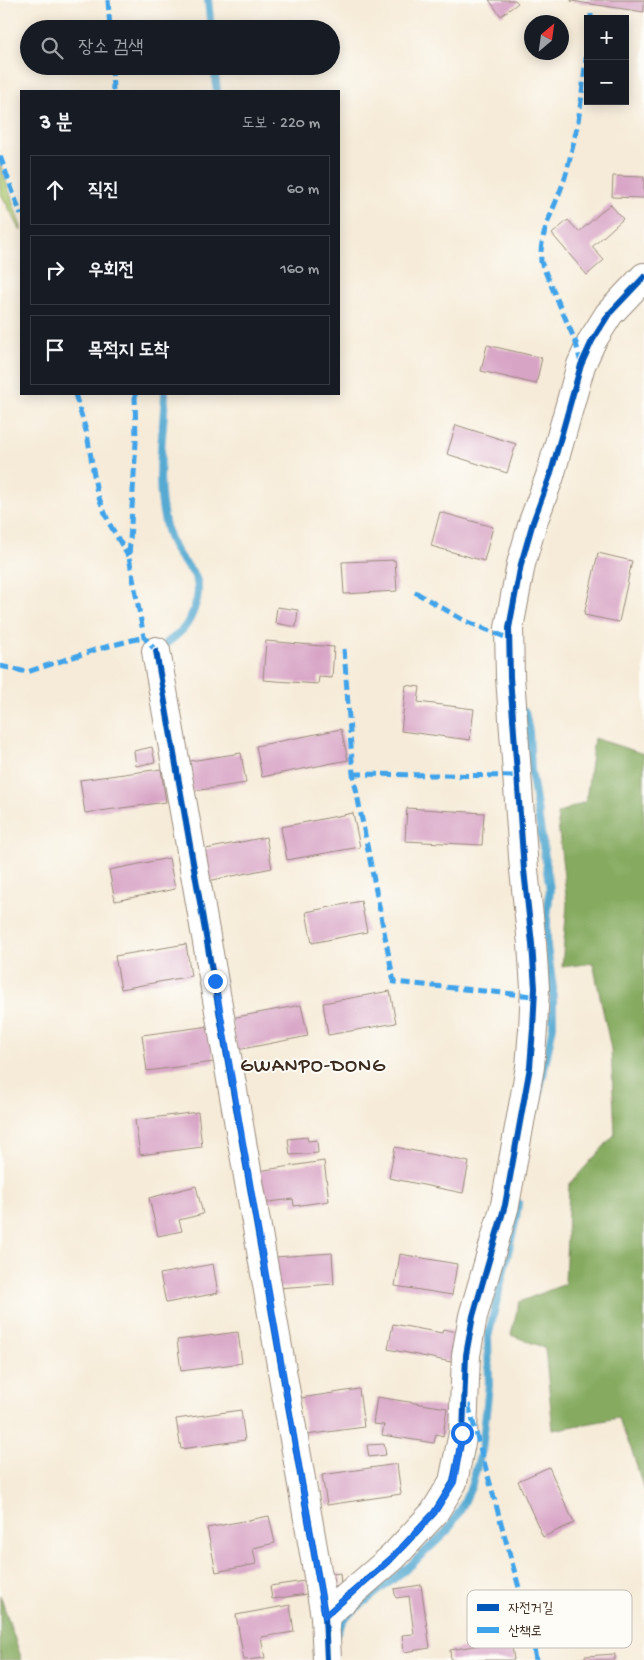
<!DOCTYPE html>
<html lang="ko">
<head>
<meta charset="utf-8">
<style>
	:root { --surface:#171b24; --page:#20242c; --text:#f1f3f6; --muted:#9ea1a6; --line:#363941 }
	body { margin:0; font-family:"Gochi Hand","Poor Story",sans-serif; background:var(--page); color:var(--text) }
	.controls { position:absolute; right:15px; top:15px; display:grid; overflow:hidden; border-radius:0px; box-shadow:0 2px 12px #0003 }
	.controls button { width:45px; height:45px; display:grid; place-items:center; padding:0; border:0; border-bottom:1px solid var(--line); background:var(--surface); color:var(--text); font:25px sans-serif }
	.compass { position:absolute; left:524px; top:15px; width:45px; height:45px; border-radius:50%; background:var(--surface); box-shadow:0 2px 12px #0003; rotate:29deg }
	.stop { position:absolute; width:15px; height:15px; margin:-11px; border:4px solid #1a73e8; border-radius:50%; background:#fff }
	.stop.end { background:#1a73e8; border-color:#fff; box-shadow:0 1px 5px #0008 }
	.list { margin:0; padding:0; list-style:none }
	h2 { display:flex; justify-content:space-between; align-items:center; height:65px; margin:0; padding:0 20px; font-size:21px }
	h2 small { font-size:16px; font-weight:400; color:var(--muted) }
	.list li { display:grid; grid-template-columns:32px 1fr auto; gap:15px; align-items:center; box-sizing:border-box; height:70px; margin:0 10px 10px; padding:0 10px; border:1px solid var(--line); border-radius:0px }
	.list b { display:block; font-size:19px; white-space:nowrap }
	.list em { font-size:16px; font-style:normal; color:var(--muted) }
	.icon { flex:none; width:28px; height:28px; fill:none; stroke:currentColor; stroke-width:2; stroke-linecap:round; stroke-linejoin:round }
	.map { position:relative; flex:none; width:644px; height:1660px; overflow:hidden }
	.search { position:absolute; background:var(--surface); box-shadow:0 2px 12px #0003; left:20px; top:20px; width:320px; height:55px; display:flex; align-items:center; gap:12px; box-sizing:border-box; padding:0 18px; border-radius:28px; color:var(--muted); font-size:19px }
	.panel { position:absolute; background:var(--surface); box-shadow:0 2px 12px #0003; left:20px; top:90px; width:320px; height:305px; border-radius:0px }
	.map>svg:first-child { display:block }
	.green { fill:#a9c66e; stroke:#727846 }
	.forest { fill:#86ab61; stroke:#606a40 }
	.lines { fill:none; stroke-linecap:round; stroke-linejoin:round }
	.stream { stroke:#57aad2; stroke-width:8 }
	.building { fill:#d8a4c6 }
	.minor-casing { stroke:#988a7b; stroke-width:30 }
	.minor { stroke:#fff; stroke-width:28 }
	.quiet { stroke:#3fa3ea; stroke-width:5; stroke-dasharray:10 5; stroke-linecap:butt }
	.cycleway-casing { stroke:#fdfcf7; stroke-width:9 }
	.cycleway { stroke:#0057b8; stroke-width:6 }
	.route { stroke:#1a73e8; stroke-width:6 }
	.labels { text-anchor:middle; stroke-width:4; stroke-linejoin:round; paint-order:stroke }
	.quarter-label { font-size:20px; letter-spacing:1px; fill:#3b2a1e; stroke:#fdfcf7 }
	.key { fill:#fdfcf7; stroke:#c3bdb6; stroke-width:1 }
	.key-label { font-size:14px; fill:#3b2a1e }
</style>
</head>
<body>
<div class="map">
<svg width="644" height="1660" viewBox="0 0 644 1660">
	<rect width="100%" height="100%" fill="#fdfcf7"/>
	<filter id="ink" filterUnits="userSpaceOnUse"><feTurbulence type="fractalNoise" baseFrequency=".02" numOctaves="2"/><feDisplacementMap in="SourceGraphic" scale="10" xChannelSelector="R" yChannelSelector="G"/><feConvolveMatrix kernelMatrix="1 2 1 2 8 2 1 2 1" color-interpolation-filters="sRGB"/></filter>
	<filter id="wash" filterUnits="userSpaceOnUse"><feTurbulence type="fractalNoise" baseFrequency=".0096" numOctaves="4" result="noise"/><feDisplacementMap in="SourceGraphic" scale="20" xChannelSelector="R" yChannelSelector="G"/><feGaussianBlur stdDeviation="1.12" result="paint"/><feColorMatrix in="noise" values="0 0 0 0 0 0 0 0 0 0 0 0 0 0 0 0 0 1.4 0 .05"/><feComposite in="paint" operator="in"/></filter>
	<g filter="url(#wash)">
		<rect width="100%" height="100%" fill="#f6ebd8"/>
		<!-- green -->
		<polygon class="green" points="0,163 21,227 21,231 0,192"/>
		<!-- forest -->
		<g class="forest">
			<polygon points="594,738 644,754 644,1490 632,1451 618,1418 553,1430 545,1348 511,1335 519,1302 565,1284 569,1185 615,1134 611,1049 593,963 562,967 567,904 557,814 586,801"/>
			<polygon points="0,1595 22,1660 0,1660"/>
		</g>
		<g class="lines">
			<!-- stream -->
			<g class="stream">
				<polyline points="208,0 211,29"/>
				<polyline points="214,66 217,91"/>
				<path d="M160,648C168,642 177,636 184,628C191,619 198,602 198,589C198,574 188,568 180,557C175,550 169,538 167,530C154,483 163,441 165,394"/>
				<polyline points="525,712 529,732 531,770 550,889 547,917 547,947 553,988 553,1026 536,1108"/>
				<polyline points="335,1635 345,1617 411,1565 447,1531 461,1509 471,1487 482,1450 489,1385 488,1337 516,1218 518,1203"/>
			</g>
		</g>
		<g id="blocks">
			<!-- building -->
			<g class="building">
				<polygon points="489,0 515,0 518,3 501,16"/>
				<polygon points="571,0 644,0 644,12 571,1"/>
				<polygon points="613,176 644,177 644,198 612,197"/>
				<polygon points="610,204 623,219 592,247 604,260 587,275 552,234 568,220 579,232"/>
				<polygon points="487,345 542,358 536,384 481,371"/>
				<polygon points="456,425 516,444 507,473 447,454"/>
				<polygon points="440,512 493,527 484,561 431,546"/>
				<polygon points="598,553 632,561 619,622 584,615"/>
				<polygon points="395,560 397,591 344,594 342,562"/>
				<polygon points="277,607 298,610 296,627 275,623"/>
				<polygon points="266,641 334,647 332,678 319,677 318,684 263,680"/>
				<polygon points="406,685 420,687 418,702 474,709 470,740 401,731"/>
				<polygon points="341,729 348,760 262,777 256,746"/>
				<polygon points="152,747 155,762 136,766 134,751"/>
				<polygon points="241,753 246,783 188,792 184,762"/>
				<polygon points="161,769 166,802 85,813 80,780"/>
				<polygon points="407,808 484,813 482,845 405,841"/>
				<polygon points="353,813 360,847 287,860 281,827"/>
				<polygon points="266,837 272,868 208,881 201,850"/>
				<polygon points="169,858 175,889 115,901 109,870"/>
				<polygon points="361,901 367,932 312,943 306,912"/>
				<polygon points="186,944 191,976 121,989 115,956"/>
				<polygon points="390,991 396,1023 328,1035 323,1003"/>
				<polygon points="301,1005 308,1036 237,1050 231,1018"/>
				<polygon points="210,1026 214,1062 147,1071 142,1035"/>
				<polygon points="198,1112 202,1147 140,1155 135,1120"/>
				<polygon points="307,1137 308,1141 317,1140 318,1153 290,1155 288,1139"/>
				<polygon points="395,1147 469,1162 463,1193 389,1178"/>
				<polygon points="324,1161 329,1201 294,1206 293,1199 262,1203 258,1171"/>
				<polygon points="196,1186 203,1214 179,1220 182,1231 158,1236 149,1198"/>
				<polygon points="332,1253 334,1284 277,1288 275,1257"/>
				<polygon points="400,1254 457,1264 452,1295 395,1286"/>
				<polygon points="213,1264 218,1293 166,1303 160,1274"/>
				<polygon points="393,1324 442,1333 443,1329 462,1333 456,1363 388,1349"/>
				<polygon points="238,1332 242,1363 181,1371 177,1340"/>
				<polygon points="359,1389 364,1427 306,1435 301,1398"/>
				<polygon points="377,1397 447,1408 443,1436 436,1434 434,1443 382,1435 384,1425 373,1424"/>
				<polygon points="241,1410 245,1440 181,1449 176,1419"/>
				<polygon points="384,1444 386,1455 369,1457 367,1445"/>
				<polygon points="397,1464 401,1494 327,1505 322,1475"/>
				<polygon points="549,1467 574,1523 543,1537 518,1481"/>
				<polygon points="269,1516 275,1543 253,1548 256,1564 216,1572 207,1528"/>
				<polygon points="340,1573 341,1586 329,1588 327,1575"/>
				<polygon points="305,1581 307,1594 272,1599 270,1586"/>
				<polygon points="421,1585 430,1648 404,1652 402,1635 414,1634 409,1596 396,1598 394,1589"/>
				<polygon points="290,1605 294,1632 261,1637 265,1658 244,1660 236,1615"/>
				<polygon points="511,1640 514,1660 451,1660 450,1650"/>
				<polygon points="615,1654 615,1660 585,1660 585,1656"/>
			</g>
		</g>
	</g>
	<g filter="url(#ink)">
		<use href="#blocks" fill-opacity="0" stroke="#988a7b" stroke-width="1"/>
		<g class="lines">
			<defs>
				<g id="minor">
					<polyline points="156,651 325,1616 327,1660"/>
					<polyline points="325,1616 393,1557 434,1513 453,1482 463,1433 466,1355 473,1316 505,1205 530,1067 533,1029 535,988 532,944 524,870 510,677 509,628 521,564 533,522 550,476 581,365 592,341 609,314 644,277"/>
				</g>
			</defs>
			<!-- minor casing -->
			<use href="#minor" class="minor-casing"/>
			<!-- minor -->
			<use href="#minor" class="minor"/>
			<!-- quiet -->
			<g class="quiet">
				<polyline points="108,0 110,29"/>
				<polyline points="591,19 591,14"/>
				<polyline points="112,66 113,91"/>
				<polyline points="0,156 21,215"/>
				<path d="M581,364L576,343L541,262C539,235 553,211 562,186C566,175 569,164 571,153C581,117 583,80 588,43"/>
				<polyline points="75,394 87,434 97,493 109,523 128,556"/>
				<polyline points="135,394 136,442 129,557 144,637 156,651"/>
				<polyline points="415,592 463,620 510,639"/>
				<polyline points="344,649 353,774 394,982 534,996"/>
				<polyline points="0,666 27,672 98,649 144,637"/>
				<polyline points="353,774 518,776"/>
				<polyline points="468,1404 531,1631 536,1660"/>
			</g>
			<defs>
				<g id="cycleway">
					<polyline points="156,651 325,1616 327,1660"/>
					<polyline points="325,1616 393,1557 434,1513 453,1482 463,1433 466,1355 473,1316 505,1205 530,1067 533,1029 535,988 532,944 524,870 510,677 509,628 521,564 533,522 550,476 581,365 592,341 609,314 644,277"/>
				</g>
			</defs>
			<!-- cycleway casing -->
			<use href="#cycleway" class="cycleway-casing"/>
			<!-- cycleway -->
			<use href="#cycleway" class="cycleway"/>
		</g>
	</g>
	<g class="lines" filter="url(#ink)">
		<!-- route -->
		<polyline class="route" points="215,981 325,1616 393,1557 434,1513 454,1482 462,1433"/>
	</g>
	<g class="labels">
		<!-- quarter labels -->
		<g class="quarter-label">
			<text x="313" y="1071">GWANPO-DONG</text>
		</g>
	</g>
	<!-- legend -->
	<rect x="467" y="1590" width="165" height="58" rx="8" class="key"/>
	<rect x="477" y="1604" width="22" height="7" fill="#0057b8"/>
	<rect x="477" y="1627" width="22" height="6" fill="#3fa3ea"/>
	<g class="key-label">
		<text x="508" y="1612">자전거길</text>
		<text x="508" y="1635">산책로</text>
	</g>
</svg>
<div class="controls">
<button>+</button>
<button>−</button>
</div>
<svg class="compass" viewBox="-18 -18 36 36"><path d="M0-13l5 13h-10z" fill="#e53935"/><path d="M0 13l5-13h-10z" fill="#9ea1a6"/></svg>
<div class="stop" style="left:462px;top:1433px"></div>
<div class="stop end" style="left:215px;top:981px"></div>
<div class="search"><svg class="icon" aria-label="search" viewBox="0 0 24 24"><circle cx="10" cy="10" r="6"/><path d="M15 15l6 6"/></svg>장소 검색</div>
<section class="panel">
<h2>3 분<small>도보 · 220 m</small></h2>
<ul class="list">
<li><svg class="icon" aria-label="ahead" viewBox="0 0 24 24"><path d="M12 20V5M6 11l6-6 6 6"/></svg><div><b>직진</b></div><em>60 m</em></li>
<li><svg class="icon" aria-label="right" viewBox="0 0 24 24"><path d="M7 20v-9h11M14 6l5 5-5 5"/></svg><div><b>우회전</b></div><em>160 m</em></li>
<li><svg class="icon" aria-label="arrive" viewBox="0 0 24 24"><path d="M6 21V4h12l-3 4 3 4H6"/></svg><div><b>목적지 도착</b></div></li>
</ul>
</section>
</div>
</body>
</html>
